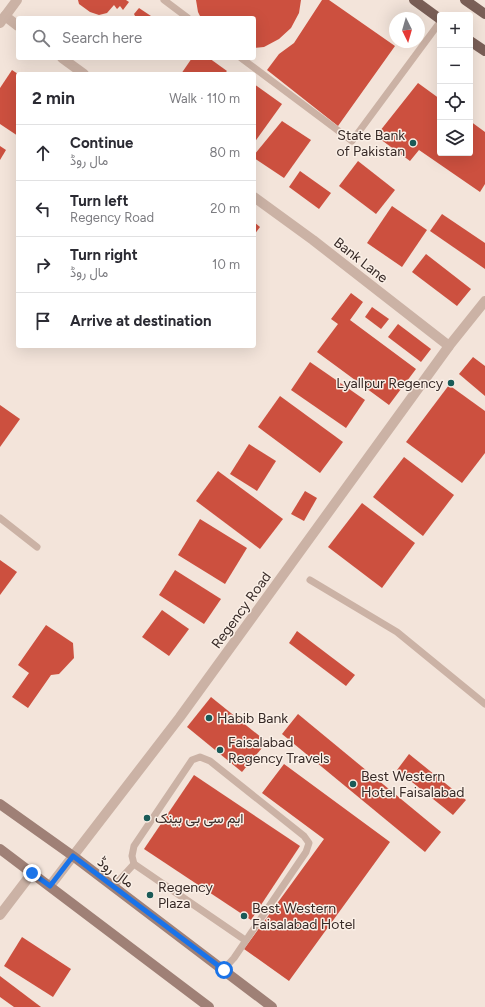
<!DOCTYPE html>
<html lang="en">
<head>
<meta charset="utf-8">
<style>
	:root { --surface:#fff; --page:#f7f7f7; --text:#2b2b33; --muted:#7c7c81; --line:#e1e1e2 }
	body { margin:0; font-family:Figtree,Vazirmatn,sans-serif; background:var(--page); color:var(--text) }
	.controls { position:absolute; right:12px; top:12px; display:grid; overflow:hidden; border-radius:4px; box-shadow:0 4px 16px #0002 }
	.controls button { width:36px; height:36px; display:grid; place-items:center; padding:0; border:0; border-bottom:1px solid var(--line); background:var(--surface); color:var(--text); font:20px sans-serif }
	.compass { position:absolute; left:389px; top:12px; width:36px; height:36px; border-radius:50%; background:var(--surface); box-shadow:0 4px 16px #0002; rotate:175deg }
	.stop { position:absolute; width:12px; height:12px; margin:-9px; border:3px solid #1a73e8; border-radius:50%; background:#fff }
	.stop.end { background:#1a73e8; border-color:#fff; box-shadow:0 1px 4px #0008 }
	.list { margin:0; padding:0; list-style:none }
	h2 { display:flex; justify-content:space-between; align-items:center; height:52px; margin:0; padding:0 16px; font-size:17px }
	h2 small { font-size:13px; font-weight:400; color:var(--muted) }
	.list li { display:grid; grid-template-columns:26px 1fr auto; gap:12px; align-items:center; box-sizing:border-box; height:56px; padding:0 16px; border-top:1px solid var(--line) }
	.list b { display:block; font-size:15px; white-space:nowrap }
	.list p { margin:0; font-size:13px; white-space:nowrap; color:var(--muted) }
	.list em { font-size:13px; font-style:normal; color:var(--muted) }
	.icon { flex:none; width:22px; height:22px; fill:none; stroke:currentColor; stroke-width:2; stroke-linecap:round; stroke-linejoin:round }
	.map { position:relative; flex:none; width:485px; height:1007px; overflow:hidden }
	.search { position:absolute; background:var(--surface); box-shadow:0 4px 16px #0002; left:16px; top:16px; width:240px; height:44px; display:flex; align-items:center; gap:10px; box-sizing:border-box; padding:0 14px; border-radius:4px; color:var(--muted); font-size:15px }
	.panel { position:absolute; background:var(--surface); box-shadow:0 4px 16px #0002; left:16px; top:72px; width:240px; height:276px; border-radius:4px }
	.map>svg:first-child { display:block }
	.building { fill:#cc503f }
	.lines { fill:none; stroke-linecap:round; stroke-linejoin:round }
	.service { stroke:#cbb2a5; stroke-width:7 }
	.minor { stroke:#cbb2a5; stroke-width:10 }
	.tertiary { stroke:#cbb2a5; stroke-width:10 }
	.secondary { stroke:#9f8076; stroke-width:10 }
	.primary { stroke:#7a5f57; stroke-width:10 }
	.route { stroke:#1a73e8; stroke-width:5 }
	.poi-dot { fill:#1a5a57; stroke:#faefe6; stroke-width:1.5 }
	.labels { text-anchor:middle; stroke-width:3; stroke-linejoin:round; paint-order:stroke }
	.poi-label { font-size:14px; fill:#372a27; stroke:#faefe6; text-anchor:start }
	.street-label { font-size:14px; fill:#372a27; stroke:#faefe6 }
</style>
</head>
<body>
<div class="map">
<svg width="485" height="1007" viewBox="0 0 485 1007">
	<rect width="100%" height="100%" fill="#f3e4da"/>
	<!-- building -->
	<g class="building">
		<polygon points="78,0 126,0 129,2 123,10 120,6 117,9 114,5 107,13 99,15 90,12 79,4"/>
		<polygon points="196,0 301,0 299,13 291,28 279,39 264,47 254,48 254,18 201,18 198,12"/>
		<polygon points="322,0 329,0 395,46 338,126 267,70 279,54 294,43"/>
		<polygon points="139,8 154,18 136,18 134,14"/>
		<polygon points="192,58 209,58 227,71 224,74 181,74"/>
		<polygon points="12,70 18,74 18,136 0,124 0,88"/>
		<polygon points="418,83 440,99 440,153 470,153 470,121 485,132 485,184 480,192 419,150 410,161 376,136"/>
		<polygon points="254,84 282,104 254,143"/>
		<polygon points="282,121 311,140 284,178 254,158 254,155"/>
		<polygon points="0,146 6,150 0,160"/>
		<polygon points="358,161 395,190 376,214 339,186"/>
		<polygon points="300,171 331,193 319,209 289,187"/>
		<polygon points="392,206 427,230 402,267 367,243"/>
		<polygon points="442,214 485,243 485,269 430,231"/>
		<polygon points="254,222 260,227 254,235"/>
		<polygon points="426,254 471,289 457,306 412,272"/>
		<polygon points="351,293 363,302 350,320 416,369 389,405 317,352 338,324 331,319"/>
		<polygon points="372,307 389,319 381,329 365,317"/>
		<polygon points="398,324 431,349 421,362 388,337"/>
		<polygon points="473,357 485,366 485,396 459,374"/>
		<polygon points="310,362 365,400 346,428 291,390"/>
		<polygon points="449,385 485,411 485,453 462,483 406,442"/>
		<polygon points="280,396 343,442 320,473 258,427"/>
		<polygon points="0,405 20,419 0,447"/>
		<polygon points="249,444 276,461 257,491 230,474"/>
		<polygon points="404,457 454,495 423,536 373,497"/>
		<polygon points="218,471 283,519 260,549 196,501"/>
		<polygon points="305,491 317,498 304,521 291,514"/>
		<polygon points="362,503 415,543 382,588 328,547"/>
		<polygon points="200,519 247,548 225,584 178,555"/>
		<polygon points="0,560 17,572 0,595"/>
		<polygon points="175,570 221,599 204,624 159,595"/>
		<polygon points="162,610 189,629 169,656 142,637"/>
		<polygon points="46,625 73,643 74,658 59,674 51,675 28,708 12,697 29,673 18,665"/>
		<polygon points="297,631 355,675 346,686 289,643"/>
		<polygon points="211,697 267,742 242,772 187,727"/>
		<polygon points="298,714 441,832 425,852 282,734"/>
		<polygon points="409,754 466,800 453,815 397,770"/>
		<polygon points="284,764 390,842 289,981 244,949 324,839 262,793"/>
		<polygon points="194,775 300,846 251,920 144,849"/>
		<polygon points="22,937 71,969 53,997 4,966"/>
		<polygon points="0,976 41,1007 14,1007 0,997"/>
	</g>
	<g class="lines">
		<!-- service -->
		<g class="service">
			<polyline points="164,0 188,18"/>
			<polyline points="241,58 352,141 440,22"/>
			<polyline points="0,518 37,547"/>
			<polyline points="310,580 397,632 485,704"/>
			<polyline points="113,887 134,864"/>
			<polyline points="223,970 234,958 306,852 309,843 304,836 210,761 200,757 192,760 134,846 132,856 134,864 245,940"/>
		</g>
		<!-- minor -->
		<polyline class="minor" points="0,915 32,873"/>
		<!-- tertiary -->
		<g class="tertiary">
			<polyline points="5,16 18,26"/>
			<polyline points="0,23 17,0"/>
			<polyline points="62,58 84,74"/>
			<polyline points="254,197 313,240 449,346"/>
			<polyline points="50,886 180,717 449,346 485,301"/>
		</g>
		<!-- secondary -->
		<g class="secondary">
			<polyline points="0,804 73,856 272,1007"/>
			<polyline points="0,849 209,1007"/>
		</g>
		<!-- primary -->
		<g class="primary">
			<polyline points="414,0 440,19"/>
			<polyline points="465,0 485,14"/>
			<polyline points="470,41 485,51"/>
		</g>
	</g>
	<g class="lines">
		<!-- route -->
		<polyline class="route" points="32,873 50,886 73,856 224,970"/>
	</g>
	<!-- markers -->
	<g class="poi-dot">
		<circle cx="413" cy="143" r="4"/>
		<circle cx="451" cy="383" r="4"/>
		<circle cx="209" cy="718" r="4"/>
		<circle cx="220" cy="750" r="4"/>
		<circle cx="353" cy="784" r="4"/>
		<circle cx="147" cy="818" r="4"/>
		<circle cx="150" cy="895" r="4"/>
		<circle cx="244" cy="916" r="4"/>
	</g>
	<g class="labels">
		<!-- poi labels -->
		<g class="poi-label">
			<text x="405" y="140" text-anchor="end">State Bank<tspan x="405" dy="16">of Pakistan</tspan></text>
			<text x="443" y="388" text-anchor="end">Lyallpur Regency</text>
			<text x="217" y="723">Habib Bank</text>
			<text x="228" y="747">Faisalabad<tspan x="228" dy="16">Regency Travels</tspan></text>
			<text x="361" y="781">Best Western<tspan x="361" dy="16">Hotel Faisalabad</tspan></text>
			<text x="155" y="823">ایم سی بی بینک</text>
			<text x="158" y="892">Regency<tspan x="158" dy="16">Plaza</tspan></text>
			<text x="252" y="913">Best Western<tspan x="252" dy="16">Faisalabad Hotel</tspan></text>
		</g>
		<!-- street labels -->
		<g class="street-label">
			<text transform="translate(361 260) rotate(38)" y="5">Bank Lane</text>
			<text transform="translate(241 610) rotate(-54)" y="5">Regency Road</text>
			<text transform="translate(116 872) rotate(37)" y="5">مال روڈ</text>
		</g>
	</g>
</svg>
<div class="controls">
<button>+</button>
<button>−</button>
<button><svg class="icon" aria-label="locate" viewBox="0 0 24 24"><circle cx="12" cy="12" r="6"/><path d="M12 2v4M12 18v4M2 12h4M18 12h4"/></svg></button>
<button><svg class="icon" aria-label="layers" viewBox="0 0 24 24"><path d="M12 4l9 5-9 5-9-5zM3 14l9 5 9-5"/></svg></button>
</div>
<svg class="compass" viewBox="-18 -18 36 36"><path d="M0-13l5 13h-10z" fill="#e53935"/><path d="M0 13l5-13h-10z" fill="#7c7c81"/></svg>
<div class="stop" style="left:224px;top:970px"></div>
<div class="stop end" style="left:32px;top:873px"></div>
<div class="search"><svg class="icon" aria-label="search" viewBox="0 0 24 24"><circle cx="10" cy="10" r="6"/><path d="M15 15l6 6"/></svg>Search here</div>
<section class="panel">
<h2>2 min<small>Walk · 110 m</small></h2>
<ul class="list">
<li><svg class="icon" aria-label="ahead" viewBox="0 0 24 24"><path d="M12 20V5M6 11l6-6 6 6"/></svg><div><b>Continue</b><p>مال روڈ</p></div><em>80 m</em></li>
<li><svg class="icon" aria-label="left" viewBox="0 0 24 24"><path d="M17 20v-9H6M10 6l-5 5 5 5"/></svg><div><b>Turn left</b><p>Regency Road</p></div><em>20 m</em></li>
<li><svg class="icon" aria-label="right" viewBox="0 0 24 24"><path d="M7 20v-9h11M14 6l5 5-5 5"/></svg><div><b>Turn right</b><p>مال روڈ</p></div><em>10 m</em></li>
<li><svg class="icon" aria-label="arrive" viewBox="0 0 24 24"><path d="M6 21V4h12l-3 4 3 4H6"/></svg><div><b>Arrive at destination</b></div></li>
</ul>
</section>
</div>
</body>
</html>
